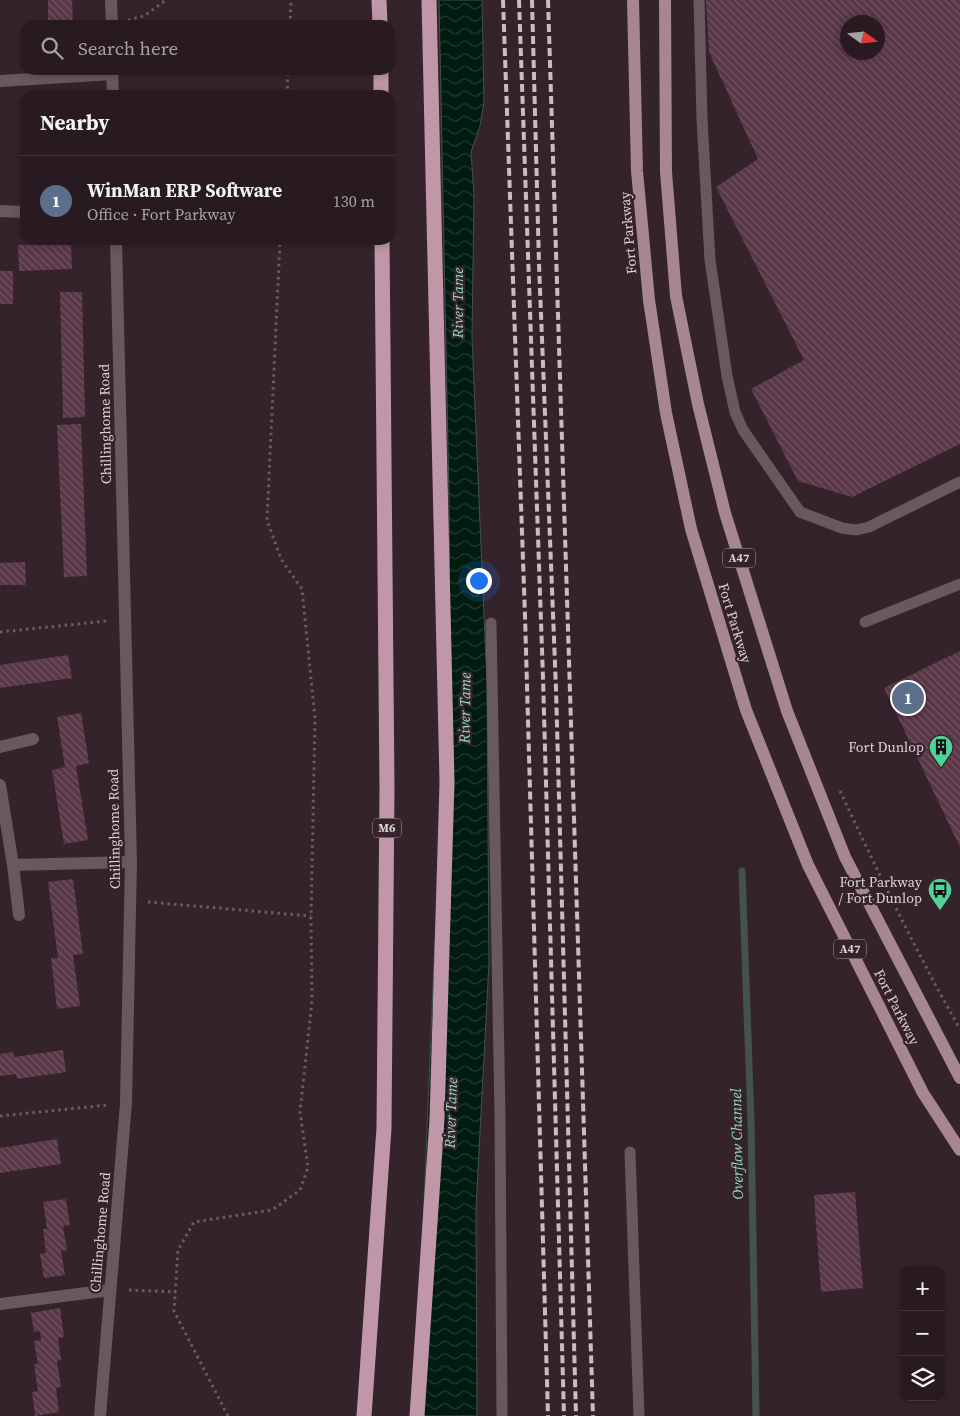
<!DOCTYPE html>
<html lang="en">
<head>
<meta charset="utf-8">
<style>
	:root { --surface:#281a20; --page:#302329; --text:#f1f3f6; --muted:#a5a1a5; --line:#44383e; --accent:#4fd399 }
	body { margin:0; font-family:"Source Serif 4",serif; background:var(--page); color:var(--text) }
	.controls { position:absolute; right:15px; bottom:15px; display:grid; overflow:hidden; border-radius:10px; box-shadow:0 2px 8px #0003 }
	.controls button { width:45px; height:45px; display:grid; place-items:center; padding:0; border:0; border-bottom:1px solid var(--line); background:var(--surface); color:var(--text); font:25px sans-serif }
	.compass { position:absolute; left:840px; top:15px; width:45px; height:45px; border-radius:50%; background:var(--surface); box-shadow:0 2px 8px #0003; rotate:105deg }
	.you { position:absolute; left:478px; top:580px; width:18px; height:18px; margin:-12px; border:4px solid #fff; border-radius:50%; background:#1a73e8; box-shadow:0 0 0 8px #1a73e833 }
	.badge { display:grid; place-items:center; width:32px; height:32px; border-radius:50%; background:var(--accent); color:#fff; font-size:16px; font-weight:700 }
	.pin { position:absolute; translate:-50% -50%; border:2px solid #fff; box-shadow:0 1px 5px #0006 }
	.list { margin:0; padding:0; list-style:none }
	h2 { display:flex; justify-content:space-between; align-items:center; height:65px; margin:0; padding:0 20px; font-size:21px }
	h2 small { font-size:16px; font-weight:400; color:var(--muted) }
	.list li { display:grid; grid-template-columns:32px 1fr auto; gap:15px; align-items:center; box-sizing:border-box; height:90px; padding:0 20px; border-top:1px solid var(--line) }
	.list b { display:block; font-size:19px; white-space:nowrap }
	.list p { margin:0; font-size:16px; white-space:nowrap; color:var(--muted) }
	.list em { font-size:16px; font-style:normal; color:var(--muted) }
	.icon { flex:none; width:28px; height:28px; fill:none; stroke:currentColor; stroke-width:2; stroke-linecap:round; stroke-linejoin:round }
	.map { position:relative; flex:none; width:960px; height:1416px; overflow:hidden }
	.search { position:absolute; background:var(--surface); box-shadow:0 2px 8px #0003; left:20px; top:20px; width:375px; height:55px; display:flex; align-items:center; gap:12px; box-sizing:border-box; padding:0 18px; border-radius:15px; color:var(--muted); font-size:19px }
	.panel { position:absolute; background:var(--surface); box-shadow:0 2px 8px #0003; left:20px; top:90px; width:375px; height:155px; border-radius:15px }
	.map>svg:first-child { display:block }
	.water { fill:url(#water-waves); stroke:#43524b }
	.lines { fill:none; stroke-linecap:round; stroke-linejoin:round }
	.stream { stroke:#43524b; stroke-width:7 }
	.building { fill:url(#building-back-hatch); fill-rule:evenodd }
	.path { stroke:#6c5b62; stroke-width:3; stroke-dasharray:2.5 4; stroke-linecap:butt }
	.lane { stroke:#69585f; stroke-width:11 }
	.street { stroke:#69585f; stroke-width:12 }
	.primary { stroke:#a78593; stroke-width:12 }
	.highway { stroke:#c097a8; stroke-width:15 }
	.rail { stroke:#cabcc2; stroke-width:4; stroke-dasharray:8 4; stroke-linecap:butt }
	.labels { text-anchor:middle; stroke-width:4.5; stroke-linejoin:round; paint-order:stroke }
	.shield { fill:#35232b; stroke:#ab9da3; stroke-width:1 }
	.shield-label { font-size:12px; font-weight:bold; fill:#ded1d6 }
	.street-label { font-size:14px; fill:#ded1d6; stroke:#35232b }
	.poi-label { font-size:14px; fill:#ded1d6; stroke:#35232b; text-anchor:end }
	.water-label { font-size:15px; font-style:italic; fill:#96dab6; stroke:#35232b }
</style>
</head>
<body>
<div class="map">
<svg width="960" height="1416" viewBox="0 0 960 1416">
	<defs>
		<pattern id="water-waves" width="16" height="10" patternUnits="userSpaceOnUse" patternTransform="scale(1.25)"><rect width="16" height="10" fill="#001b0f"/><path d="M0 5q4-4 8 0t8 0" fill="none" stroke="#253b31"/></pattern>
		<pattern id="building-back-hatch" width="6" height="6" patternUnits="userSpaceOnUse" patternTransform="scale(1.25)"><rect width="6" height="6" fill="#5a3747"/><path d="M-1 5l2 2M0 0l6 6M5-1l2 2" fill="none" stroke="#715361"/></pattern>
	</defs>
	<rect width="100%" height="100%" fill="#35232b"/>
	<!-- water -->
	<polygon class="water" points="439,0 482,0 484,101 480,126 471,152 474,195 472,338 487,684 489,963 476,1208 477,1416 416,1416 416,1400 434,960 450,679 449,499"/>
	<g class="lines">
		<!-- stream -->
		<polyline class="stream" points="742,871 751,1121 756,1416"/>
	</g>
	<!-- building -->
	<g class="building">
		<polygon points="48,0 72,0 73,25 48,25"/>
		<path d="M706,0H960V444L852,497L798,481L751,389L804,360L716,187L758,159L709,52ZM848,22H878V52H848Z"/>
		<polygon points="71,243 72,269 19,271 18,245"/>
		<rect x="0" y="271" width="13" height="33"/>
		<polygon points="60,292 82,292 85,417 63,418"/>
		<polygon points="81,424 87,576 64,577 57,425"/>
		<polygon points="25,562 26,585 0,585 0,563"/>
		<polygon points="960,651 960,847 884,688"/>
		<polygon points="68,655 72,678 0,688 0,665"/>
		<polygon points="81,713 89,763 76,766 88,840 64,844 52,770 65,767 57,717"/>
		<polygon points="73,879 83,954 73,955 80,1006 57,1009 51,958 58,958 48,882"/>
		<polygon points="63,1050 66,1072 17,1079 16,1074 0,1076 0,1054 13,1052 14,1057"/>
		<polygon points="57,1139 61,1164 0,1173 0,1148"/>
		<polygon points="855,1192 863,1288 821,1292 814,1195"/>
		<polygon points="66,1199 70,1225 63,1226 67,1250 61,1251 65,1275 44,1278 40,1254 46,1253 43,1229 47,1229 43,1202"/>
		<polygon points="60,1308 64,1337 58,1338 61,1360 57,1361 61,1387 56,1388 59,1412 35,1416 32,1392 38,1391 34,1364 38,1364 34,1341 41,1340 40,1331 34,1332 31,1313"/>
	</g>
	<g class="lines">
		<!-- path -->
		<g class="path">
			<polyline points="128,20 144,16 166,0"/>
			<polyline points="290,25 291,0"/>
			<polyline points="287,95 288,70"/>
			<polyline points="0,632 107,621"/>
			<path d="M840,791C878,872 916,952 960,1029"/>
			<polyline points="148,902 311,916"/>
			<polyline points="0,1116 108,1105"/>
			<polyline points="129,1290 176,1292"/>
			<polyline points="228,1416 174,1311 178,1250 194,1222 272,1210 300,1190 308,1167 300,1112 312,1001 311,916 315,719 302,589 281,559 267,520 280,240"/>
		</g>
		<!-- lane -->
		<g class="lane">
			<polyline points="699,0 702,119 710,260 727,376 735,412 743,430 800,512 842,528 856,530 869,527 960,482"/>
			<polyline points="865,622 960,584"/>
			<polyline points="491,623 500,1116 502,1416"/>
			<polyline points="630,1152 639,1416"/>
		</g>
		<!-- street -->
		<g class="street">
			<polyline points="111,0 112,25"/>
			<polyline points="112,70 113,95"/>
			<polyline points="0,81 113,74"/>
			<polyline points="0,211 25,212"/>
			<polyline points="0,747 33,739"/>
			<polyline points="0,785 13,865 131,862"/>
			<polyline points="13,865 19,915"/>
			<polyline points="0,1304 110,1290"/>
			<polyline points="100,1416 126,1103 131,862 116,240"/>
		</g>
		<!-- primary -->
		<g class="primary">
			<polyline points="633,0 637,171 649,300 666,413 691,529 746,710 808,865 923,1093 960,1150"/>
			<polyline points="665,0 666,172 676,296 698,404 725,513 787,711 845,857 960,1078"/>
		</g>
		<!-- highway -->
		<g class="highway">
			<polyline points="379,0 380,25"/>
			<polyline points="381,70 381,95"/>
			<polyline points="364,1416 384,1128 387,789 382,240"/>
			<polyline points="417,1416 437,1119 447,782 429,0"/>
		</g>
		<!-- rail -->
		<g class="rail">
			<polyline points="503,0 525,616 548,1416"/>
			<polyline points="519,0 543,678 564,1416"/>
			<polyline points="532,0 539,264 556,689 576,1416"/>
			<polyline points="548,0 593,1416"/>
		</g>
	</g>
	<!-- icons -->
	<defs>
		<symbol id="building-pin" viewBox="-11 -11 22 30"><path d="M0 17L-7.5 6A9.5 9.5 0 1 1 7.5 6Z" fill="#4fd399" stroke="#35232b"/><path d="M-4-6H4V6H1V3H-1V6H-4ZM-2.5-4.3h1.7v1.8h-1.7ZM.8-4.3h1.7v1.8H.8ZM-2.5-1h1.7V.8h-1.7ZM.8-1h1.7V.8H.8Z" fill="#111"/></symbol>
		<symbol id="bus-pin" viewBox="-11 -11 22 30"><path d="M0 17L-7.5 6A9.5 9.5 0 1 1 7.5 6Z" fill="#4fd399" stroke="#35232b"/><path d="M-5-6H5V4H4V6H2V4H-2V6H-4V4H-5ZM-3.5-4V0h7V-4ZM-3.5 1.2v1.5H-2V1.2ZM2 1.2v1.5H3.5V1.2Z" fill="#111"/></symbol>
	</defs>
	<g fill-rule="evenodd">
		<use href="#building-pin" x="927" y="733" width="28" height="38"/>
		<use href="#bus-pin" x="926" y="876" width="28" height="38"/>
	</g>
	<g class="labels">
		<!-- shield labels -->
		<g class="shield">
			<rect x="723" y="548.5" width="32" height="19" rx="4"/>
			<rect x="373" y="818.5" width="28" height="19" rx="4"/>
			<rect x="834" y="939.5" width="32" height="19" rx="4"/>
		</g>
		<g class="shield-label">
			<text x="739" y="562">A47</text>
			<text x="387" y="832">M6</text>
			<text x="850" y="953">A47</text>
		</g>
		<!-- street labels -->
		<g class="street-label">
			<text transform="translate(628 233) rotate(-95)" y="5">Fort Parkway</text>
			<text transform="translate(105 424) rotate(-91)" y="5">Chillinghome Road</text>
			<text transform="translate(735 623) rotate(73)" y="5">Fort Parkway</text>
			<text transform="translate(114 829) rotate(-91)" y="5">Chillinghome Road</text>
			<text transform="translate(897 1007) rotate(63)" y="5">Fort Parkway</text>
			<text transform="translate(100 1232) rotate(-85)" y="5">Chillinghome Road</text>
		</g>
		<!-- poi labels -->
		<g class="poi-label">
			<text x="924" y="752">Fort Dunlop</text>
			<text x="922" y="887">Fort Parkway<tspan x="922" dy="16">/ Fort Dunlop</tspan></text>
		</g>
		<!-- water labels -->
		<g class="water-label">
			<text transform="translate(458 303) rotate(-90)" y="5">River Tame</text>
			<text transform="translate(465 708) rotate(-89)" y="5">River Tame</text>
			<text transform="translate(451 1113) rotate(-88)" y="5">River Tame</text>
			<text transform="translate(737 1144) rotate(-91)" y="5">Overflow Channel</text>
		</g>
	</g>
</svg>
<div class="controls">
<button>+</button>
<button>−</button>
<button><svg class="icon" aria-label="layers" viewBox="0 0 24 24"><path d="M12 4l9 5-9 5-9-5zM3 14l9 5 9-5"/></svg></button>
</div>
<svg class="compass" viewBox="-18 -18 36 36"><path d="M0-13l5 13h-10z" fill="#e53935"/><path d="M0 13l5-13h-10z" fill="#a5a1a5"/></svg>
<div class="you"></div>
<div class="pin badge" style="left:908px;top:698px;background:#5c6f8a">1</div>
<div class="search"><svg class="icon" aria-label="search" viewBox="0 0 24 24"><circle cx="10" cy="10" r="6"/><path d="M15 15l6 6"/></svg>Search here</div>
<section class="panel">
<h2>Nearby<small></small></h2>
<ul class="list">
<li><span class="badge" style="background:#5c6f8a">1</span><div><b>WinMan ERP Software</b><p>Office · Fort Parkway</p></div><em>130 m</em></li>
</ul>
</section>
</div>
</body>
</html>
